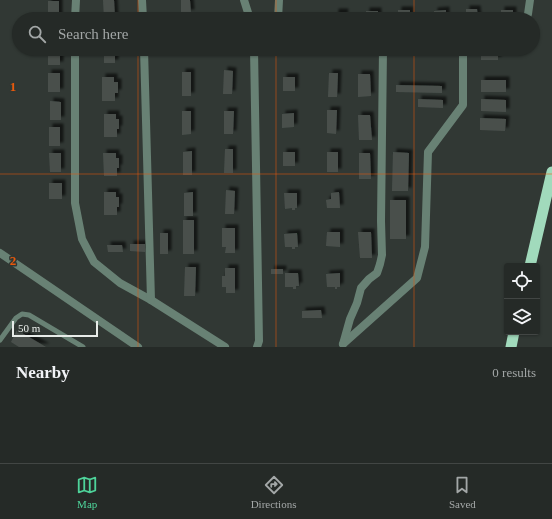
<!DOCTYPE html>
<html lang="en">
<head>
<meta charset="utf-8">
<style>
	:root { --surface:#252a27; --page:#2d322f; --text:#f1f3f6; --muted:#a3a7a7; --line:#424644; --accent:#4ed39a }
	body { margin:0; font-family:Georgia,serif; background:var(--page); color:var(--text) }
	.controls { position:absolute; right:12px; bottom:12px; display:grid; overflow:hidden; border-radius:4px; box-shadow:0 1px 3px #0004 }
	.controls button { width:36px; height:36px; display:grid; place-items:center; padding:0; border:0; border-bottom:1px solid var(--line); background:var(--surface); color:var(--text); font:20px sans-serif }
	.scale { position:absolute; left:12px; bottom:10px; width:86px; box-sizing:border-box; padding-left:4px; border:2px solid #e8ece9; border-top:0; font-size:11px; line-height:14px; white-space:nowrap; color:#e8ece9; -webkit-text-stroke:3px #313834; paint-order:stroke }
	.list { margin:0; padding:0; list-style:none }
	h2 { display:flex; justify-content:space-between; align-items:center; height:52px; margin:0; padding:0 16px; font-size:17px }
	h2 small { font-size:13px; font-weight:400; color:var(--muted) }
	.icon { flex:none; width:22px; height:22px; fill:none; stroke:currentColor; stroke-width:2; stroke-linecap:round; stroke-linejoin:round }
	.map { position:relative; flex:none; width:552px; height:347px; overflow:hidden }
	.search { position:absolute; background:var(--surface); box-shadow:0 1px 3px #0004; left:12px; right:12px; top:12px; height:44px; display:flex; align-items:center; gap:10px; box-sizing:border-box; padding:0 14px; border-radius:22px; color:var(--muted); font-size:15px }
	.sheet { height:116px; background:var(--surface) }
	nav { display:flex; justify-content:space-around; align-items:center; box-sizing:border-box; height:56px; border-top:1px solid var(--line); background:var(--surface); font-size:11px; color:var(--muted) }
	nav a { display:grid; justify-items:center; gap:2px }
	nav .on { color:var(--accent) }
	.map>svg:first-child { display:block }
	.building { fill:#49504c; filter:url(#shadow) }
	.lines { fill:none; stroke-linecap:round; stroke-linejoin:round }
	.service { stroke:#688174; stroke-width:5 }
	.minor { stroke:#688174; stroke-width:8 }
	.tertiary { stroke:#688174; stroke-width:8 }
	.trunk { stroke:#a1dabc; stroke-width:11 }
	.grid { fill:none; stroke:#e8590c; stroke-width:1; stroke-opacity:0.55 }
	.grid-label { font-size:13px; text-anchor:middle; font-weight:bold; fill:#e8590c; stroke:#313834; stroke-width:3; stroke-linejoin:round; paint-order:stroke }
</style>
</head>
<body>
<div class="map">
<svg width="552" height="347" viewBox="0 0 552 347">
	<defs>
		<filter id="shadow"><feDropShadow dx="3.5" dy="-3.5" stdDeviation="1" flood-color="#0009"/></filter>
	</defs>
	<rect width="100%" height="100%" fill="#313834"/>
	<!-- building -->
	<g class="building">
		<polygon points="103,0 114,0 115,18 104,19"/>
		<polygon points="181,0 190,0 191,13 181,13"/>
		<rect x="48" y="1" width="11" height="18"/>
		<polygon points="466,9 477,9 478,19 466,19"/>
		<rect x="398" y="10" width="12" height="9"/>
		<polygon points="446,10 446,19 434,19 434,11"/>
		<rect x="501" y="10" width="12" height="9"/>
		<rect x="366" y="11" width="12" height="8"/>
		<polygon points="335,12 345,12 344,19 335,19"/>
		<rect x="48" y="49" width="12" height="16"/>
		<rect x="104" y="49" width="11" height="14"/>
		<polygon points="303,49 321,49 322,55 303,55"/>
		<rect x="481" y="51" width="17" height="9"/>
		<polygon points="224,70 233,71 232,94 223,94"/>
		<rect x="182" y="72" width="9" height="24"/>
		<rect x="48" y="73" width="12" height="19"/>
		<polygon points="329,73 338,73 337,97 328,97"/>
		<polygon points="358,74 370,74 371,96 358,97"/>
		<polygon points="102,77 114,77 114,82 118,82 118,93 115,93 115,101 102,101"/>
		<rect x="283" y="77" width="12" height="14"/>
		<rect x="481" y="80" width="25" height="12"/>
		<polygon points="396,85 442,86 442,93 396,92"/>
		<polygon points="418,99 443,100 443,108 418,107"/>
		<polygon points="481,99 506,100 506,112 481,111"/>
		<polygon points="50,101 61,102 61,120 50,120"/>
		<polygon points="327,110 337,110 336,134 327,133"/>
		<polygon points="182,111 191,111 191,134 182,135"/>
		<polygon points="224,111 234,111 233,134 224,134"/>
		<polygon points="294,113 294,127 282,128 282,114"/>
		<polygon points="104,114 116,114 116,119 119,119 119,129 117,129 117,137 104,137"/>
		<polygon points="358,115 370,115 372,140 359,140"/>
		<polygon points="480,118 506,119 505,131 480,130"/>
		<rect x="49" y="127" width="11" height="19"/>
		<polygon points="225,149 233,149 233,173 224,173"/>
		<polygon points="192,151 192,175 183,175 183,152"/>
		<rect x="283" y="152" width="12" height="14"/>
		<rect x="327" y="152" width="11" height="20"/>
		<polygon points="393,152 409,153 408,191 392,191"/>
		<polygon points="49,153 61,153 61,172 50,172"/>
		<polygon points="103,153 116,153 116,158 119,158 119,168 117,168 117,176 104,176"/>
		<polygon points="359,153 370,153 371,179 359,179"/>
		<rect x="49" y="183" width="13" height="16"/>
		<polygon points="226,190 235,191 234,214 225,214"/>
		<polygon points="104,192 116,192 116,197 119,197 119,207 117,207 117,215 104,215"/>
		<polygon points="193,192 193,216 184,216 184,193"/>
		<polygon points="339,192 340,208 327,208 326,200 331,199 331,193"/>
		<polygon points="284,193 297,193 297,208 295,208 295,210 292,210 292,208 285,209"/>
		<rect x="390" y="200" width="16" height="39"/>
		<rect x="183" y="220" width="11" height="34"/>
		<polygon points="222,228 235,228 235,253 225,253 226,247 222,247"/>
		<polygon points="327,232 340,232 340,247 326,246"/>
		<polygon points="358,232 371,232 372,258 360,258"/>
		<rect x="160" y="233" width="8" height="21"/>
		<polygon points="297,233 298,247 295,247 295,249 292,249 292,247 285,247 284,234"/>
		<polygon points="130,244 145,244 145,252 130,251"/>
		<polygon points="107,245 122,245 123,252 108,252"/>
		<polygon points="185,267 196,267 195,296 184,296"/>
		<polygon points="225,268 235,268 235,293 226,293 226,287 222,287 222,276 225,276"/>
		<rect x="271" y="269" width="12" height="5"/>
		<polygon points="285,273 298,273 299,286 296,286 296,289 293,289 293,287 285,287"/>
		<polygon points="340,273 340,287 337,287 337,289 335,289 335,287 327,287 326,274"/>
		<polygon points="321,310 322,318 302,318 302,311"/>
		<polygon points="17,330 46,347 19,347 11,342"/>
	</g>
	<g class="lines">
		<!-- service -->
		<polyline class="service" points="0,340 16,318 22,314 29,315 83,347"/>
		<!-- minor -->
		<g class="minor">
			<polyline points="142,0 143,19"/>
			<polyline points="244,0 250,19"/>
			<polyline points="75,19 76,0"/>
			<polyline points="278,19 279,0"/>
			<polyline points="526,19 528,14 530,0"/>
			<polyline points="75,49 75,203 82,239 94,262 120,283 151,300 225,347"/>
			<polyline points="144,49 151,300"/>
			<polyline points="254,49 259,341 257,347"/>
			<polyline points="343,344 417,278 425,247 428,152 463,105 463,49"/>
			<polyline points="343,344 350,319 357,303 361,288 369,279 377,273 380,264 382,255 381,221 383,49"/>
		</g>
		<!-- tertiary -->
		<polyline class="tertiary" points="0,253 138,347"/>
		<!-- trunk -->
		<g class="trunk">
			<polyline points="530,266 552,172"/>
			<polyline points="511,347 514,332"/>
		</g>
	</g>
	<!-- grid -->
	<path class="grid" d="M138,0V19M276,0V19M414,0V19M138,49V347M276,49V347M414,49V347M0,174H552"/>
	<g class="grid-label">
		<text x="13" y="91">1</text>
		<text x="13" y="265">2</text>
	</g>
</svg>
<div class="controls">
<button><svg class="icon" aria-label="locate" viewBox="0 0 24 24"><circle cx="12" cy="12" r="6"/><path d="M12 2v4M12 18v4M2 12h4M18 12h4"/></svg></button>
<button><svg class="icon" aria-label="layers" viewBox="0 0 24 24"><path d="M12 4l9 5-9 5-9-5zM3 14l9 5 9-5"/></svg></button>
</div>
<div class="scale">50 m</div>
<div class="search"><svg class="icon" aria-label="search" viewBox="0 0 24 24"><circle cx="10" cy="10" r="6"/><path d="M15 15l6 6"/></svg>Search here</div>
</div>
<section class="sheet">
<h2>Nearby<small>0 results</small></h2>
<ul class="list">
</ul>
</section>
<nav>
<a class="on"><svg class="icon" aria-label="map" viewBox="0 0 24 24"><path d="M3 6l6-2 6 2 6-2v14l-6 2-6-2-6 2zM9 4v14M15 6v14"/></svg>Map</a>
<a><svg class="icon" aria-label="directions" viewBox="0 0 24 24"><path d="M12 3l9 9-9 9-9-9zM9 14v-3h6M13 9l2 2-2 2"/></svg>Directions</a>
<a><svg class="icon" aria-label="saved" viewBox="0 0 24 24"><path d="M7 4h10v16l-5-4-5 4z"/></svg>Saved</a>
</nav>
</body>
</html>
